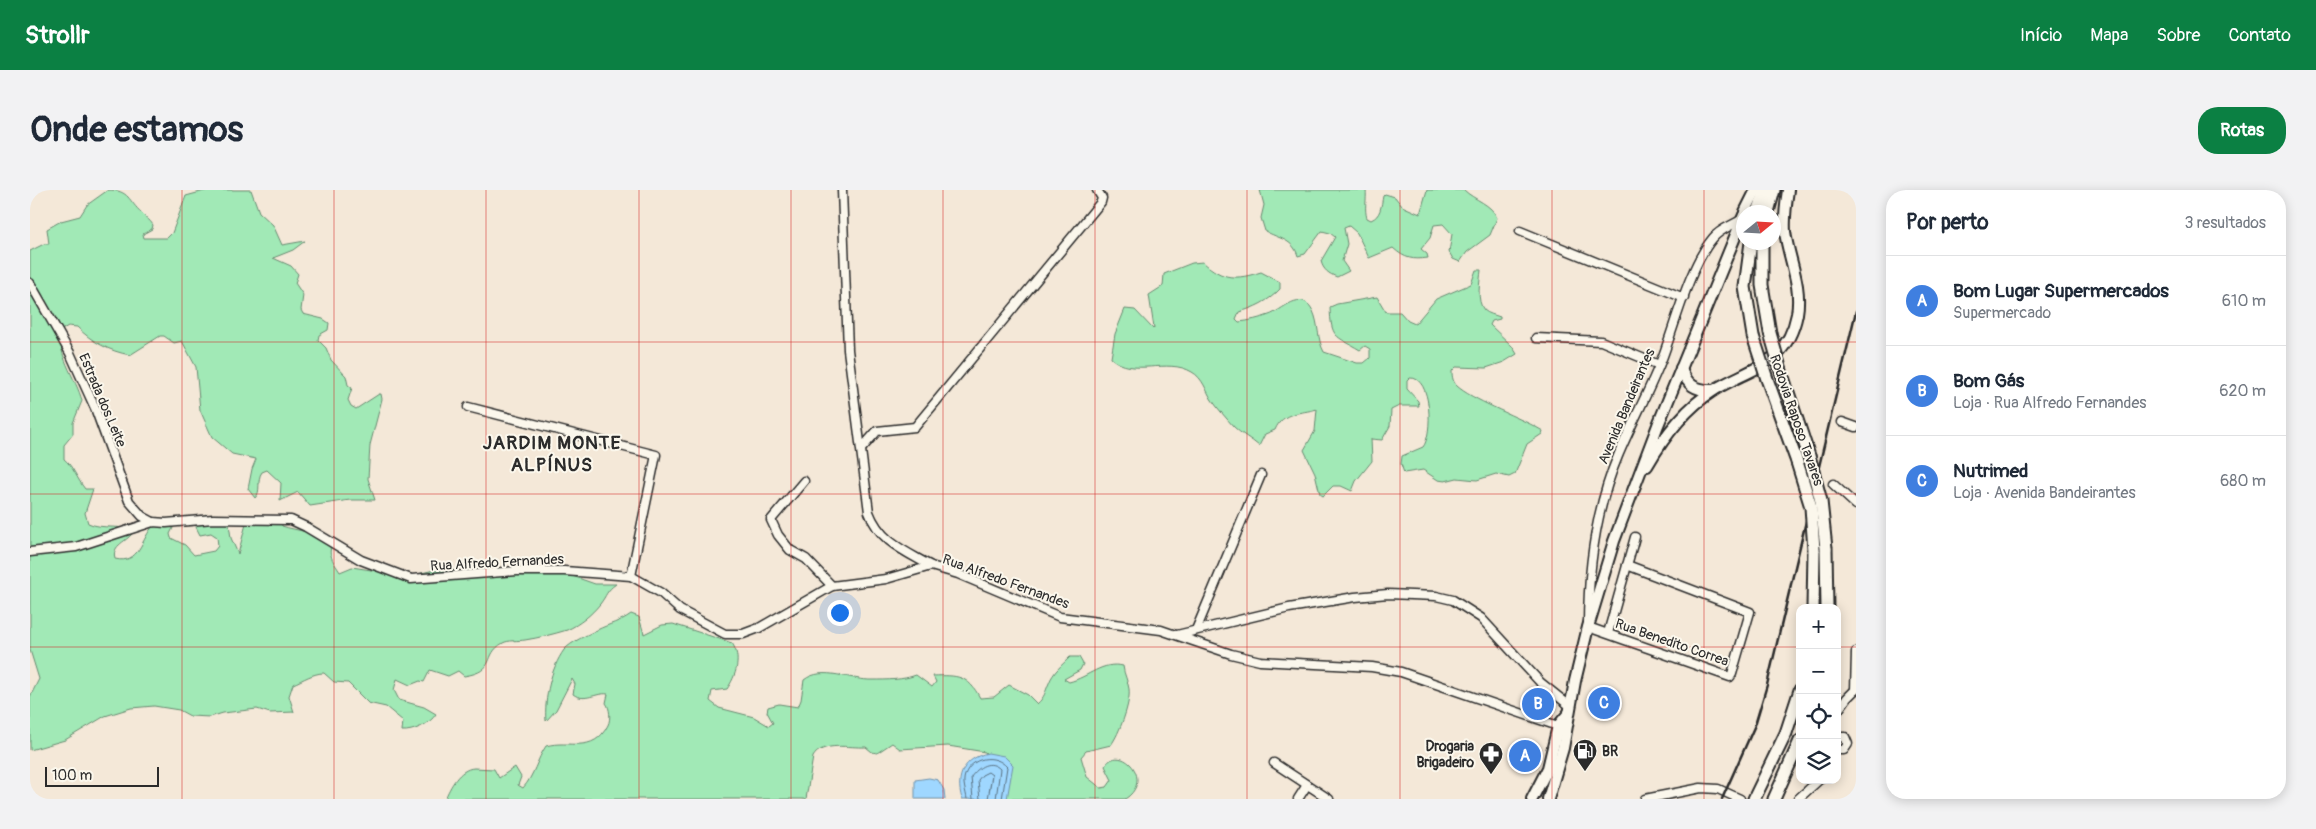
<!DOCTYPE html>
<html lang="pt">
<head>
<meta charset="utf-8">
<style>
	:root { --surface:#fff; --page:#f2f2f3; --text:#1f2937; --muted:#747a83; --line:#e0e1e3; --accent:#0b8043 }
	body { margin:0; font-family:Pangolin,sans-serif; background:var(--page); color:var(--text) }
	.controls { position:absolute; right:15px; bottom:15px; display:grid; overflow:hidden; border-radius:10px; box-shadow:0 2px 12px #0003 }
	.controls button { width:45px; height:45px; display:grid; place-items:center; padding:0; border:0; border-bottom:1px solid var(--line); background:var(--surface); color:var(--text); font:25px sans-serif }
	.compass { position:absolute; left:1706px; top:15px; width:45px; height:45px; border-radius:50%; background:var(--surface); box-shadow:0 2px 12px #0003; rotate:72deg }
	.scale { position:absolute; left:15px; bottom:12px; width:114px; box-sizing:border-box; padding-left:5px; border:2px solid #2b2b2b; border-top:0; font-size:14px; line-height:18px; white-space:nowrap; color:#2b2b2b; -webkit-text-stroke:4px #fbf7ec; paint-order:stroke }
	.you { position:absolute; left:809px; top:422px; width:18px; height:18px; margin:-12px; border:4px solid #fff; border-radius:50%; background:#1a73e8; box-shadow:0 0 0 8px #1a73e833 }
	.badge { display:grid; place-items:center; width:32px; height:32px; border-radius:50%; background:var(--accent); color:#fff; font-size:16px; font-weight:700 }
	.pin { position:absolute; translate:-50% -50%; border:2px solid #fff; box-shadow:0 1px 5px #0006 }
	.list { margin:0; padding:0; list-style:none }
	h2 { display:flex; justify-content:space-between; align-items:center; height:65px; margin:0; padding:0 20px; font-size:21px }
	h2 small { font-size:16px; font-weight:400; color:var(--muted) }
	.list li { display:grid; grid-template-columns:32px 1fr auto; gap:15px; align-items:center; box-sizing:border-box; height:90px; padding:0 20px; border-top:1px solid var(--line) }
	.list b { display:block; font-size:19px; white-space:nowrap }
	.list p { margin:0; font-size:16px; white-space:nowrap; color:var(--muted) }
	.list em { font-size:16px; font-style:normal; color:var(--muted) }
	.icon { flex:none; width:28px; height:28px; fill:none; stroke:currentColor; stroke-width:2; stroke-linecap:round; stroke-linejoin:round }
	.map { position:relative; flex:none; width:1826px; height:609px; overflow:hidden; border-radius:20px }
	header { display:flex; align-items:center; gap:30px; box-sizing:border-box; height:70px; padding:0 25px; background:var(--accent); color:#fff }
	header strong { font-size:24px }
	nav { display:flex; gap:28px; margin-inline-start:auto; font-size:18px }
	.intro { display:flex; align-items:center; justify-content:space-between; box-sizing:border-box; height:120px; padding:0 30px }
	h1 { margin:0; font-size:35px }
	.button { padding:12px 22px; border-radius:20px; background:var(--accent); color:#fff; font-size:18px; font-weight:700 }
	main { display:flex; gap:30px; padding:0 30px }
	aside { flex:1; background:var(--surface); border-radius:20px; box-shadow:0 2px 12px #0003 }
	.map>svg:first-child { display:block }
	.green { fill:#a1e9b6; stroke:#668a70 }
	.water { fill:#9fd7ff; stroke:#7192aa }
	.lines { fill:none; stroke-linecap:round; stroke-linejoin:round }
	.shore { stroke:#597080; stroke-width:1 }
	.minor-casing { stroke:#2b2b2b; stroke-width:11 }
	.major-casing { stroke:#2b2b2b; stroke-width:14 }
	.highway-casing { stroke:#2b2b2b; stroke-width:15 }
	.minor { stroke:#fbf7ec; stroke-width:8 }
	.major { stroke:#fbf7ec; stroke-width:10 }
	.highway { stroke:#fbf7ec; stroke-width:11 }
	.rail { stroke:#2b2b2b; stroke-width:2.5 }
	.highway-bridge-casing { stroke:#2b2b2b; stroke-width:15; stroke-linecap:butt }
	.highway-bridge { stroke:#fbf7ec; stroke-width:11 }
	.grid { fill:none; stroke:#d62828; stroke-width:1; stroke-opacity:0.55 }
	.labels { text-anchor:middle; stroke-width:4; stroke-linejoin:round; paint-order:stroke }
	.street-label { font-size:14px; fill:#2b2b2b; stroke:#fbf7ec }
	.poi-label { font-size:14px; font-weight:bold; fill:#2b2b2b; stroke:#fbf7ec; text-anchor:end }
	.district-label { font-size:19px; font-weight:bold; letter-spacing:1px; fill:#2b2b2b; stroke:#fbf7ec }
</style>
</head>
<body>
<header>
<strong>Strollr</strong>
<nav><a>Início</a><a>Mapa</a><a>Sobre</a><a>Contato</a></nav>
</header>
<div class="intro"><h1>Onde estamos</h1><a class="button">Rotas</a></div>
<main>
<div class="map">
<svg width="1826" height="609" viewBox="0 0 1826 609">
	<rect width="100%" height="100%" fill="#f4e8d8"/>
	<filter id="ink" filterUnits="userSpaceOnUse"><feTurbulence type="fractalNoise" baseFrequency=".02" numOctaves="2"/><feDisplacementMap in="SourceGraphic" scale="10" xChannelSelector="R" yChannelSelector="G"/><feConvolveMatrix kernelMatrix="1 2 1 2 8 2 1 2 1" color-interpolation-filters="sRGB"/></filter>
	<g filter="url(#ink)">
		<!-- green -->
		<g class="green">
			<path d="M78,0C100,0 98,11 112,23C116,28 119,29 123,35L122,39L113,44L114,48H137L142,43L156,6L178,0H221L229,22L243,35L252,55L275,51L263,60L243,68L261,76L268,84L265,93L273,105L271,120L273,124L293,129L299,133L298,140L289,145L288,150L296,158L301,170L316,186L318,195L322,198L318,210L321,216L326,219L349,204H351L352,209L340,255L338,289L345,310H320L280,316L268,302L250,311L251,293L237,280L232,282C226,290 232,302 225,308L218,299L222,279L226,269L202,264L182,247L170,220L166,177L152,151L144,153L134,146H130L100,165C79,161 62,152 47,137L38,136L33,139C23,160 47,189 52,211L43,233V244L34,255V269C43,276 47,289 55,299H63L55,323L58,333C73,340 89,334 104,341C98,352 81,354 85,369C110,375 111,348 124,335L144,336L140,344L141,348L155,355L164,365L184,361L188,356L187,347L181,343L170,345L166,337L169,329L176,324L180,329L199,334L201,348L208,364L216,334L239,331L251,332L252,336C266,341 289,341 299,355C302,359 299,361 301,365C302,371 307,377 310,382L322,377L379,386L404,380L457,381L491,377H517L565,394H586C576,401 577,405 570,414C561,425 550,434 537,440C524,444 508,448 495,450C489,451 478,450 473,453C452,465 468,481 434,486L428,481L418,486L400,480L394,492L390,491L380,495L367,489L364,500L369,510L394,517L406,524C400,534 383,542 372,541L373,531L356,517L338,513L318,493L304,492L294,483C283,483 273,490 263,494L259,506L264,522L240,523L227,519L193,523L180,527L160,526L149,520L124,516L101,518L75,526L35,550L0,560V507L9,489L0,460V61L14,54H19L17,39L31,31L50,26L57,15Z"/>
			<path d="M1230,0H1336C1337,10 1334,19 1337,28L1341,30C1351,26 1351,16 1353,6L1355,4L1365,7L1372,16L1390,24L1397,0H1434C1444,10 1462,14 1467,28L1460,45L1437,62L1430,72L1423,69L1419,62L1422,44L1413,34L1404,35L1400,48L1391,59L1397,64L1398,68C1383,70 1375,69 1363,58L1339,68L1327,43L1319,36L1314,38L1317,54L1312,71L1319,81L1307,87C1299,84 1293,80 1291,71L1305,47L1300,43L1292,41L1275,64L1268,66C1263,49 1249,49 1235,41L1231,28L1234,15Z"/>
			<path d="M1173,72C1193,90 1206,90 1231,82L1250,92V99C1239,111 1224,118 1209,122L1206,129L1209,132C1219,131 1231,128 1239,125C1252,121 1271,97 1283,121C1289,134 1287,149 1294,162L1327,173H1334L1340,168V159L1335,156L1330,160C1305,145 1301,149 1300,117L1307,114L1347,107L1356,122H1370L1378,131L1385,134L1406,109L1441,94L1446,80H1451C1450,91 1446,111 1454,120C1458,124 1465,125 1470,127V129L1462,131L1460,135L1482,156L1487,164L1474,172L1456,178L1426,177L1422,181C1422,187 1423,192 1427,196C1441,209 1485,226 1504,236L1513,241L1512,244L1497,254L1485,284L1479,287L1466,284L1447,290L1427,288L1415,291L1408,290L1393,280L1374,283L1371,274L1372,266L1393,257C1403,245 1402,186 1380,188L1377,191V199L1388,211L1389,216H1369L1361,220L1360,236L1352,250L1341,249L1342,271L1326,291L1322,301L1311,296H1303L1293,306L1290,304L1285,283L1274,260L1285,241L1287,219C1270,224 1253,221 1245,240L1235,244L1229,256C1221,249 1211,244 1204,237C1197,229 1188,219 1182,210C1176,201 1173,188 1162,182C1137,167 1103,188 1081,168L1085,144L1095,119L1105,120L1123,139L1124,138L1119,105L1133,96L1134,84L1162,73Z"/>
			<path d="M601,424L609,427L614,444L632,435L643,434L702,453C712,468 706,486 697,499L682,501L680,511L689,518L724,527L739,536L743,533L737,522L738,517L749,514L768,517L771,510L774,490C793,475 821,491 843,490C857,490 873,490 886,485L902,497L906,492L903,486C927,485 938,485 950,508L964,507L979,495L998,505L1007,514C1015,507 1015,502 1019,493C1023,482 1032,475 1040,467H1049L1053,474L1050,480L1034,489L1039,492C1059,487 1072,471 1093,476C1094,485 1098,491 1099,499C1101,513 1089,544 1081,555L1056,561L1051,567L1057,587L1071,598L1077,597L1082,590L1075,576C1089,552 1126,589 1095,609H960L963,572L955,562L918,556L870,559L862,553L847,563L842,562L836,557C820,558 792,551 783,567L776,609H415C420,597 429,579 444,578C451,578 457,579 464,579L469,588L485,577L491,587L488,595L493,598C504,586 507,569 516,556C539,549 563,565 578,535C581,529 580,518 576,513L578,504C566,502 555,513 543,504L545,494L542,489L526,520L516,531C514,509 521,478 534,460C541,452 557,445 567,440C579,434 590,432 601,424Z"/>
		</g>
		<!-- water -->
		<g class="water">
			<path d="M958,563L974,566L983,575L977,609H932C925,586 934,568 958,563Z"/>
			<polygon points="899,588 908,590 914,600 915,609 885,609 885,590"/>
		</g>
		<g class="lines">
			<!-- shore -->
			<g class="shore">
				<path d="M937,609C936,601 932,593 935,585C941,567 965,563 977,577L972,609"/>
				<path d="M943,609L941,587C948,577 960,569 970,579L966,609"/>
				<polyline points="950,609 948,590 952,585 958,582 962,585 958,609"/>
			</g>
			<defs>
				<g id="minor">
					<path d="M812,0L818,160L839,322C850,352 875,361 901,376"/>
					<polyline points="1490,41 1654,108"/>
					<polyline points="0,93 40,163 65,218 99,311 112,326 123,332"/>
					<polyline points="1506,148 1571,151 1629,175"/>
					<polyline points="438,217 626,265 601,386"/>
					<polyline points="1812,232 1826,237"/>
					<polyline points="832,258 847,241 885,237 1071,12 1072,8 1067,0"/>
					<polyline points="774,291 741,330 748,345 760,360 776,369 802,396"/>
					<polyline points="1803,294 1826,315"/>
					<polyline points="0,362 46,357 123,332 136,333 183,329 261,330 276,337 331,370 381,389 487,381 534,381 601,386 631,403 650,420 695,444 713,444 729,438 802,396 856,389 901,376 928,384 1030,427 1131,440 1201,464 1230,471 1342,477 1371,482 1528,536"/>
					<path d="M1597,375L1720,422L1702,484L1700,487L1558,437C1558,381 1566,318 1588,266C1602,232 1620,200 1633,166C1646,132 1660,75 1683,48C1691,38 1702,36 1712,29"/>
					<polyline points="1166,440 1231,285"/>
					<polyline points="1578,443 1605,347"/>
					<polyline points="1147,445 1259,418 1325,407 1358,404 1406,406 1423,410 1451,428 1510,492 1540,516"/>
					<polyline points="1825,500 1826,462"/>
					<polyline points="1807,522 1817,508 1826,499"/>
					<polyline points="1807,547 1815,547 1818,554 1814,560 1807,560"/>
					<polyline points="1244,573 1299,609"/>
					<polyline points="1268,609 1277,595"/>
					<polyline points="1615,609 1671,598 1688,599 1710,609"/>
					<polyline points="1768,609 1789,590"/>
				</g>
				<g id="major">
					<polyline points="1715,22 1726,0"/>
					<path d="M1651,178C1657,195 1665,201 1684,200"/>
					<path d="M1617,276C1633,248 1656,218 1684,200C1722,177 1757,175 1767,124C1772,95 1759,70 1755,42C1754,28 1756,13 1758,0"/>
					<polyline points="1502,609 1518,578 1528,536 1538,524"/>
					<polyline points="1518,609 1533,558 1545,491 1558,437 1584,351 1628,235 1714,25"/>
				</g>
				<g id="highway">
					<polyline points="1728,22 1736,0"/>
					<polyline points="1738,22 1744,0"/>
					<polyline points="1721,52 1715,97 1723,146"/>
					<polyline points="1732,52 1732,95 1740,143"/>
					<polyline points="1751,181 1779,266"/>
					<polyline points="1737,189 1767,272"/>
					<polyline points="1796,358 1797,418"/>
					<polyline points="1783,418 1784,360"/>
					<polyline points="1724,609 1756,543 1770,500"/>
					<polyline points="1744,609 1770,551"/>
				</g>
			</defs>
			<!-- minor casing -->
			<use href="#minor" class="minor-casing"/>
			<!-- major casing -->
			<use href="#major" class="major-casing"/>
			<!-- highway casing -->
			<use href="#highway" class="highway-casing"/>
			<!-- minor -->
			<use href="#minor" class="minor"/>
			<!-- major -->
			<use href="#major" class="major"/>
			<!-- highway -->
			<use href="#highway" class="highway"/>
			<!-- rail -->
			<polyline class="rail" points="1692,609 1725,535 1737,495 1826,121"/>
			<defs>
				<g id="highway-bridge">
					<polyline points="1740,143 1751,181"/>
					<polyline points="1723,146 1737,189"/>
					<polyline points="1779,266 1791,311 1796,358"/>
					<polyline points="1767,272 1781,317 1784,360"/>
				</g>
			</defs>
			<!-- highway-bridge casing -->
			<use href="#highway-bridge" class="highway-bridge-casing"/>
			<!-- highway-bridge -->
			<use href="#highway-bridge" class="highway-bridge"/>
		</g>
	</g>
	<!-- grid -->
	<path class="grid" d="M152,0V609M304,0V609M456,0V609M609,0V609M761,0V609M913,0V609M1065,0V609M1217,0V609M1370,0V609M1522,0V609M1674,0V609M0,152H1826M0,304H1826M0,457H1770M1807,457H1826"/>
	<!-- icons -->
	<defs>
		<symbol id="fuel-pin" viewBox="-11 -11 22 30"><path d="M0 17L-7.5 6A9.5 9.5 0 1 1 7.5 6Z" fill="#2b2b2b" stroke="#fbf7ec"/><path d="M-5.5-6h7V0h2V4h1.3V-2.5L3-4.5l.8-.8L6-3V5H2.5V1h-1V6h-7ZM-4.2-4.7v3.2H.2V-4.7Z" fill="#fff"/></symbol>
		<symbol id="pharmacy-pin" viewBox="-11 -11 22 30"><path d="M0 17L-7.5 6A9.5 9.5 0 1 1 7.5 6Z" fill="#2b2b2b" stroke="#fbf7ec"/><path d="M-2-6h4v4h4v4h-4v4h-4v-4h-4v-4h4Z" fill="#fff"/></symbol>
	</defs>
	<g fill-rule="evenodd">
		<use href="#fuel-pin" x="1541" y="547" width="28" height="38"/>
		<use href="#pharmacy-pin" x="1447" y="550" width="28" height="38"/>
	</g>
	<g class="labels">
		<!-- street labels -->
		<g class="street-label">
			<text transform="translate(73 210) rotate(67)" y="5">Estrada dos Leite</text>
			<text transform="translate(1596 216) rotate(-67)" y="5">Avenida Bandeirantes</text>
			<text transform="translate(1767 230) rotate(71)" y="5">Rodovia Raposo Tavares</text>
			<text transform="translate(467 372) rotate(-3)" y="5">Rua Alfredo Fernandes</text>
			<text transform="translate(976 391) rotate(20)" y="5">Rua Alfredo Fernandes</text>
			<text transform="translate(1642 452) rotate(19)" y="5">Rua Benedito Correa</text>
		</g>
		<!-- poi labels -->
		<g class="poi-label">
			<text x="1444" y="561">Drogaria<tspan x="1444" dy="16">Brigadeiro</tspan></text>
			<text x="1572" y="566" text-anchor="start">BR</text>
		</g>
		<!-- district labels -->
		<g class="district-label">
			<text x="522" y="259">JARDIM MONTE<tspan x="522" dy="22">ALPÍNUS</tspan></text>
		</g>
	</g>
</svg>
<div class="controls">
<button>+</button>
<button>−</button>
<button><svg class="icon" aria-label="locate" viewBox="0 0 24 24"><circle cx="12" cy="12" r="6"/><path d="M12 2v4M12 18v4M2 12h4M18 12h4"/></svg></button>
<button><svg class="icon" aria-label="layers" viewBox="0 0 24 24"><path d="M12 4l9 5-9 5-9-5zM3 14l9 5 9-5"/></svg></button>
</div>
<svg class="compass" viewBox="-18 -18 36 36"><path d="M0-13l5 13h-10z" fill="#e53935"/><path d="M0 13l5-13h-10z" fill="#747a83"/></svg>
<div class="scale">100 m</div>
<div class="you"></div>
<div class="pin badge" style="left:1495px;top:566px;background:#3f7fe0">A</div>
<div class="pin badge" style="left:1508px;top:514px;background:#3f7fe0">B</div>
<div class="pin badge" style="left:1574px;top:513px;background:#3f7fe0">C</div>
</div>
<aside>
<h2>Por perto<small>3 resultados</small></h2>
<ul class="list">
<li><span class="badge" style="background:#3f7fe0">A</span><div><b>Bom Lugar Supermercados</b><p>Supermercado</p></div><em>610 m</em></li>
<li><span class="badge" style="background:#3f7fe0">B</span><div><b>Bom Gás</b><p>Loja · Rua Alfredo Fernandes</p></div><em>620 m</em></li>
<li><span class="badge" style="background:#3f7fe0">C</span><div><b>Nutrimed</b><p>Loja · Avenida Bandeirantes</p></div><em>680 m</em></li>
</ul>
</aside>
</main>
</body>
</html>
